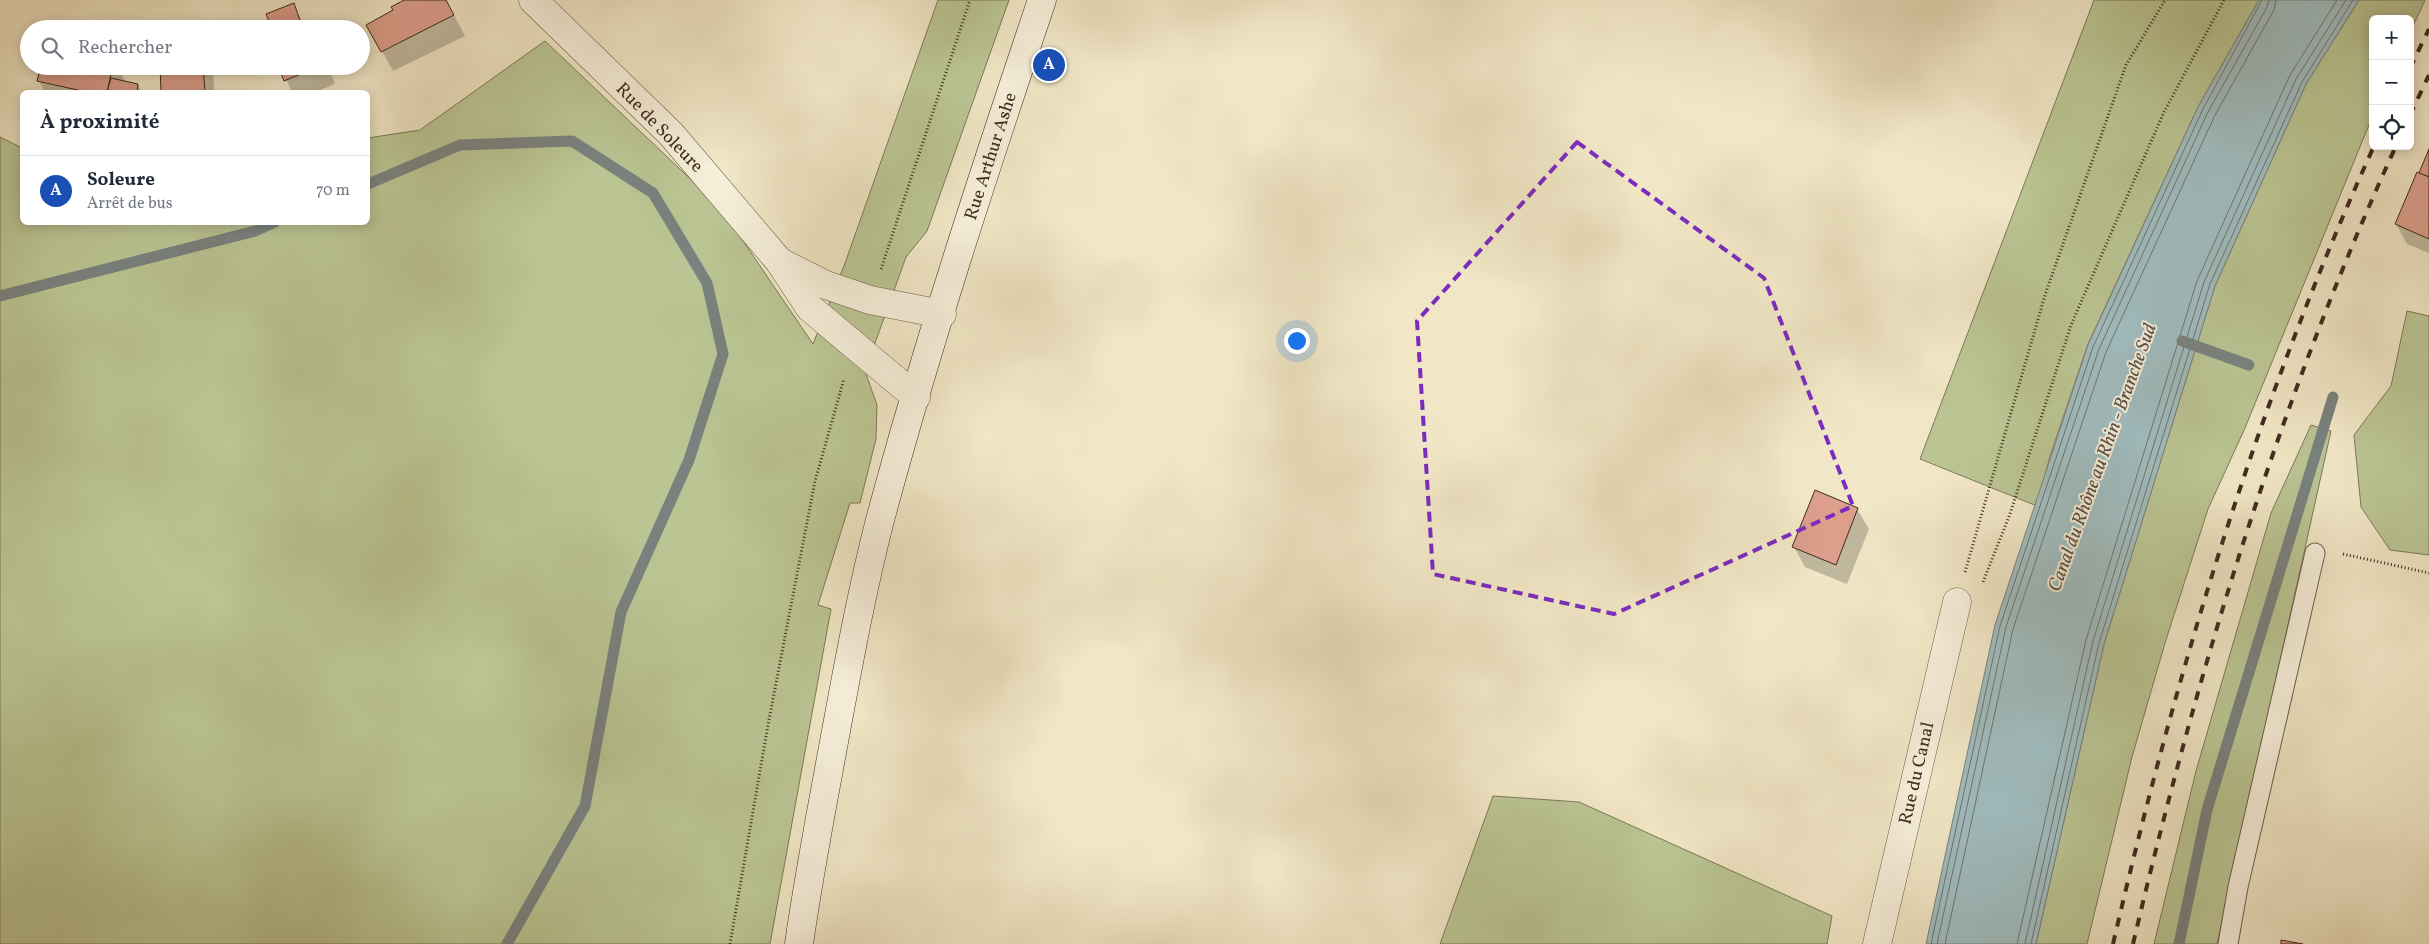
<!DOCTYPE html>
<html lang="fr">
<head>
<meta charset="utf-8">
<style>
	:root { --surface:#fff; --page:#f6f6f7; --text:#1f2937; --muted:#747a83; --line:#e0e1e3; --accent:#1a73e8 }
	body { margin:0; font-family:Vollkorn,serif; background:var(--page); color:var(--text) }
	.controls { position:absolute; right:15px; top:15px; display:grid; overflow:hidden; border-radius:8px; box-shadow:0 2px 12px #0003 }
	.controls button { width:45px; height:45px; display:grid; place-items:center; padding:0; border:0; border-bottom:1px solid var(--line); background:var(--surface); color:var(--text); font:25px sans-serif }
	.you { position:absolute; left:1296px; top:340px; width:18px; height:18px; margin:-12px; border:4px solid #fff; border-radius:50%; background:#1a73e8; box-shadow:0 0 0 8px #1a73e833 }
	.badge { display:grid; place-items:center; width:32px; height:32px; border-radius:50%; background:var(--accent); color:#fff; font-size:16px; font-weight:700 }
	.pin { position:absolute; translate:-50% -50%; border:2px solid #fff; box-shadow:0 1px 5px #0006 }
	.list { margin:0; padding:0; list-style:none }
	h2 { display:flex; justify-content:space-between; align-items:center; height:65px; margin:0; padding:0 20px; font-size:21px }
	h2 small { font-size:16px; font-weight:400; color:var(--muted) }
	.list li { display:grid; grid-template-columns:32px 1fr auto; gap:15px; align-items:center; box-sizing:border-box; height:70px; padding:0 20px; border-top:1px solid var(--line) }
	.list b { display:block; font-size:19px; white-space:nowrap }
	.list p { margin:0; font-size:16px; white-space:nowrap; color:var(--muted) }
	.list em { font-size:16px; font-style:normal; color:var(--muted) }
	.icon { flex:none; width:28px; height:28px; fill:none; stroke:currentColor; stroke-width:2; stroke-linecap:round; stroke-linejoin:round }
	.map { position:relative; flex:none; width:2429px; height:944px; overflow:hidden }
	.search { position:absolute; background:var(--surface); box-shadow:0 2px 12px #0003; left:20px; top:20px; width:350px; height:55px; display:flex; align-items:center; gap:12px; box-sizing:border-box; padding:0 18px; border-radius:28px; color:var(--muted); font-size:19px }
	.panel { position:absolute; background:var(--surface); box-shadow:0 2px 12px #0003; left:20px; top:90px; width:350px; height:135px; border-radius:8px }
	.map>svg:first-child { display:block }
	.green { fill:#bbc594; stroke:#7d7859 }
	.water { fill:#a0bdc0; stroke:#79827f }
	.shadow { fill:#0003 }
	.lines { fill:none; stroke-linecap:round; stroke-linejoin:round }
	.shore { stroke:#70746f; stroke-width:1 }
	.stream { stroke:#79827f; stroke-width:11 }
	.building { fill:#dc9f8c; stroke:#3f2a1e }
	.service-casing { stroke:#6c5948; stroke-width:21 }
	.minor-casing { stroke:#6c5948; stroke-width:29 }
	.secondary-casing { stroke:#3f2a1e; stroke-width:29 }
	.path { stroke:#3f2a1e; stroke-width:3; stroke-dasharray:1 2.5; stroke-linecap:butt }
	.service { stroke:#f6efda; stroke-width:19 }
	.minor { stroke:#f6efda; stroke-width:28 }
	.secondary { stroke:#f6efda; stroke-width:28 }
	.rail { stroke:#3f2a1e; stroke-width:4; stroke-dasharray:9 9; stroke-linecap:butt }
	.marked { fill:none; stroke:#7b2cbf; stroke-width:4; stroke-dasharray:10 6; stroke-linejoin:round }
	.labels { text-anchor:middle; stroke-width:4; stroke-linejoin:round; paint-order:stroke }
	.street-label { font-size:18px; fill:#3f2a1e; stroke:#f6efda }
	.water-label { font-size:19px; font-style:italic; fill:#574f46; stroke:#f6efda }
</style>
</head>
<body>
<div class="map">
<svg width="2429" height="944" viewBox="0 0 2429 944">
	<rect width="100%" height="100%" fill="#f1e7c6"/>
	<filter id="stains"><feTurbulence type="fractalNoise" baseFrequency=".004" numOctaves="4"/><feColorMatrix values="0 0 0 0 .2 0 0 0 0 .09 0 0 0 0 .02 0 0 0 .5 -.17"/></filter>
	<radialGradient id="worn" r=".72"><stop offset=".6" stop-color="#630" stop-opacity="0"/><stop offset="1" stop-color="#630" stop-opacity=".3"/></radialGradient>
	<!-- green -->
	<g class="green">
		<polygon points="938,0 1009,0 927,231 906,257 865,371 877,405 876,439 860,503 850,503 818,605 831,609 770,944 0,944 0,137 22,148 22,222 368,222 368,138 420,130 545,41 720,207 813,344 844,266"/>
		<polygon points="2094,0 2259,0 2198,107 2088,344 2050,456 2037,506 1920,459"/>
		<polygon points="2359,0 2425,0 2410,33 2410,19 2373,19 2373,115 2245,428 2208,509 2165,643 2132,757 2087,944 2036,944 2104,644 2215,286 2306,84"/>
		<polygon points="2407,311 2429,316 2429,555 2390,550 2361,507 2354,435 2391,386"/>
		<polygon points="2311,425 2331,431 2217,944 2154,944 2196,771 2271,513"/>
		<polygon points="1493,796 1579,802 1832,916 1827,944 1440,944"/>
	</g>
	<!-- water -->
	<polygon class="water" points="2259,0 2359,0 2306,84 2215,286 2104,644 2036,944 1926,944 1995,625 2088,345 2198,107"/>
	<!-- shadow -->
	<g class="shadow">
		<polygon points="407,0 446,0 465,36 393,71 382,51 395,11"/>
		<polygon points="293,5 306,29 273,29"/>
		<polygon points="42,66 117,66 125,81 138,85 142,92 45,92 39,81"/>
		<polygon points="161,66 213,66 214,92 162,92"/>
		<polygon points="280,66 328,66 335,84 315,92 292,92"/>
		<polygon points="2429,151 2429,253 2407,244 2396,224"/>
		<polygon points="1857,509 1869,529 1847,584 1805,567 1794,547"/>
	</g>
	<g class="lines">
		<!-- shore -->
		<g class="shore">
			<polyline points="1931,944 2000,626 2093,347 2203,109 2262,0"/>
			<polyline points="1937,944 2006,627 2099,349 2208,112 2267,7 2269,0"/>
			<polyline points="1945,944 2013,629 2106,352 2215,115 2274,10 2276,0"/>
			<polyline points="2017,944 2086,640 2197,281 2290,75 2337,0"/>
			<polyline points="2025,944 2093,641 2204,282 2296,79 2346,0"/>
			<polyline points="2031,944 2099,643 2210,284 2302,82 2353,0"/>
		</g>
		<!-- stream -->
		<g class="stream">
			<polyline points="368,184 460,145 572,141 653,193 707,283 723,354 689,460 621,612 585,806 507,944"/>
			<polyline points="0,296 255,231 275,222"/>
			<polyline points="2182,341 2249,365"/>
			<polyline points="2179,944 2207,810 2333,397"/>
		</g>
	</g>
	<!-- building -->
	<g class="building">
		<polygon points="404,0 446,0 454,15 381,52 366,25 393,10 391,7"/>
		<polygon points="294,3 303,29 272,29 266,14"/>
		<polygon points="41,66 113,66 107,92 81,92 82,91 37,81"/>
		<polygon points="160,66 203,66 205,92 161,92"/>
		<polygon points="278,66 320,66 284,81"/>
		<polygon points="111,78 138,84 137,92 107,92"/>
		<polygon points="2429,149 2429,177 2419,173"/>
		<polygon points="2417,172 2429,177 2429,239 2395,224"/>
		<polygon points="1815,490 1858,508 1836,565 1792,547"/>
		<polygon points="2281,940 2303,944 2281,944"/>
	</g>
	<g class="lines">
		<defs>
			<polyline id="service" points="2228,944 2238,887 2315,553"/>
			<g id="minor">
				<polyline points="533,0 671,134 779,261 810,308 916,397"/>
				<polyline points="780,262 826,285 870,300 942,314"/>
				<polyline points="1877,944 1957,602"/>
			</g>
			<path id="secondary" d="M799,944C809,873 823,802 836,731C849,661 862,590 880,520C927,345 984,172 1042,0"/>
		</defs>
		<!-- service casing -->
		<use href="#service" class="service-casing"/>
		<!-- minor casing -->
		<use href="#minor" class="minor-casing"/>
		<!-- secondary casing -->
		<use href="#secondary" class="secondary-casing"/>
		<!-- path -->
		<g class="path">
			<polyline points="881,269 970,0"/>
			<polyline points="2343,554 2429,573"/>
			<polyline points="1965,572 2045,295 2126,65 2165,0"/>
			<polyline points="1983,582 2010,514 2071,325 2164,112 2224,0"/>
			<polyline points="730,944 768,725 815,481 844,379"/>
		</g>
		<!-- service -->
		<use href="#service" class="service"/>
		<!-- minor -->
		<use href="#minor" class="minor"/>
		<!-- secondary -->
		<use href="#secondary" class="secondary"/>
		<!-- rail -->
		<g class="rail">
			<polyline points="2410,68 2429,29"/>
			<polyline points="2410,115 2429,75"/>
			<path d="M2113,944C2176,672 2258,401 2374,146"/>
			<path d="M2133,944C2197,672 2279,401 2396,146"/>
		</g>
	</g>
	<!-- marked area -->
	<path class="marked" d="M1577,142L1764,278L1853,506L1614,614L1433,574L1417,321Z"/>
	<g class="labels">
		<!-- street labels -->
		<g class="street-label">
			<text transform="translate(660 127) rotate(46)" y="6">Rue de Soleure</text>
			<text transform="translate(990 156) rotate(-72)" y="6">Rue Arthur Ashe</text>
			<text transform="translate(1916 773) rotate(-77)" y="6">Rue du Canal</text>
		</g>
		<!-- water labels -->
		<g class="water-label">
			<text transform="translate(2101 457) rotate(-70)" y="7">Canal du Rhône au Rhin - Branche Sud</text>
		</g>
	</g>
	<rect width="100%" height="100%" filter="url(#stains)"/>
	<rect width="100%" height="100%" fill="url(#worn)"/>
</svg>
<div class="controls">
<button>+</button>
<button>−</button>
<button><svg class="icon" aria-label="locate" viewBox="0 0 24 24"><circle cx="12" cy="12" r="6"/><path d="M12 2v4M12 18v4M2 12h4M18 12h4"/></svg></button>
</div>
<div class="you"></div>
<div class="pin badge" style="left:1049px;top:65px;background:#1a4fb4">A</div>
<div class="search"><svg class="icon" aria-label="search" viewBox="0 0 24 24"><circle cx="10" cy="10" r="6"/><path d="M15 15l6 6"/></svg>Rechercher</div>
<section class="panel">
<h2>À proximité<small></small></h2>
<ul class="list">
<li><span class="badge" style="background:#1a4fb4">A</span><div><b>Soleure</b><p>Arrêt de bus</p></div><em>70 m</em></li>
</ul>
</section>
</div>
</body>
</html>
